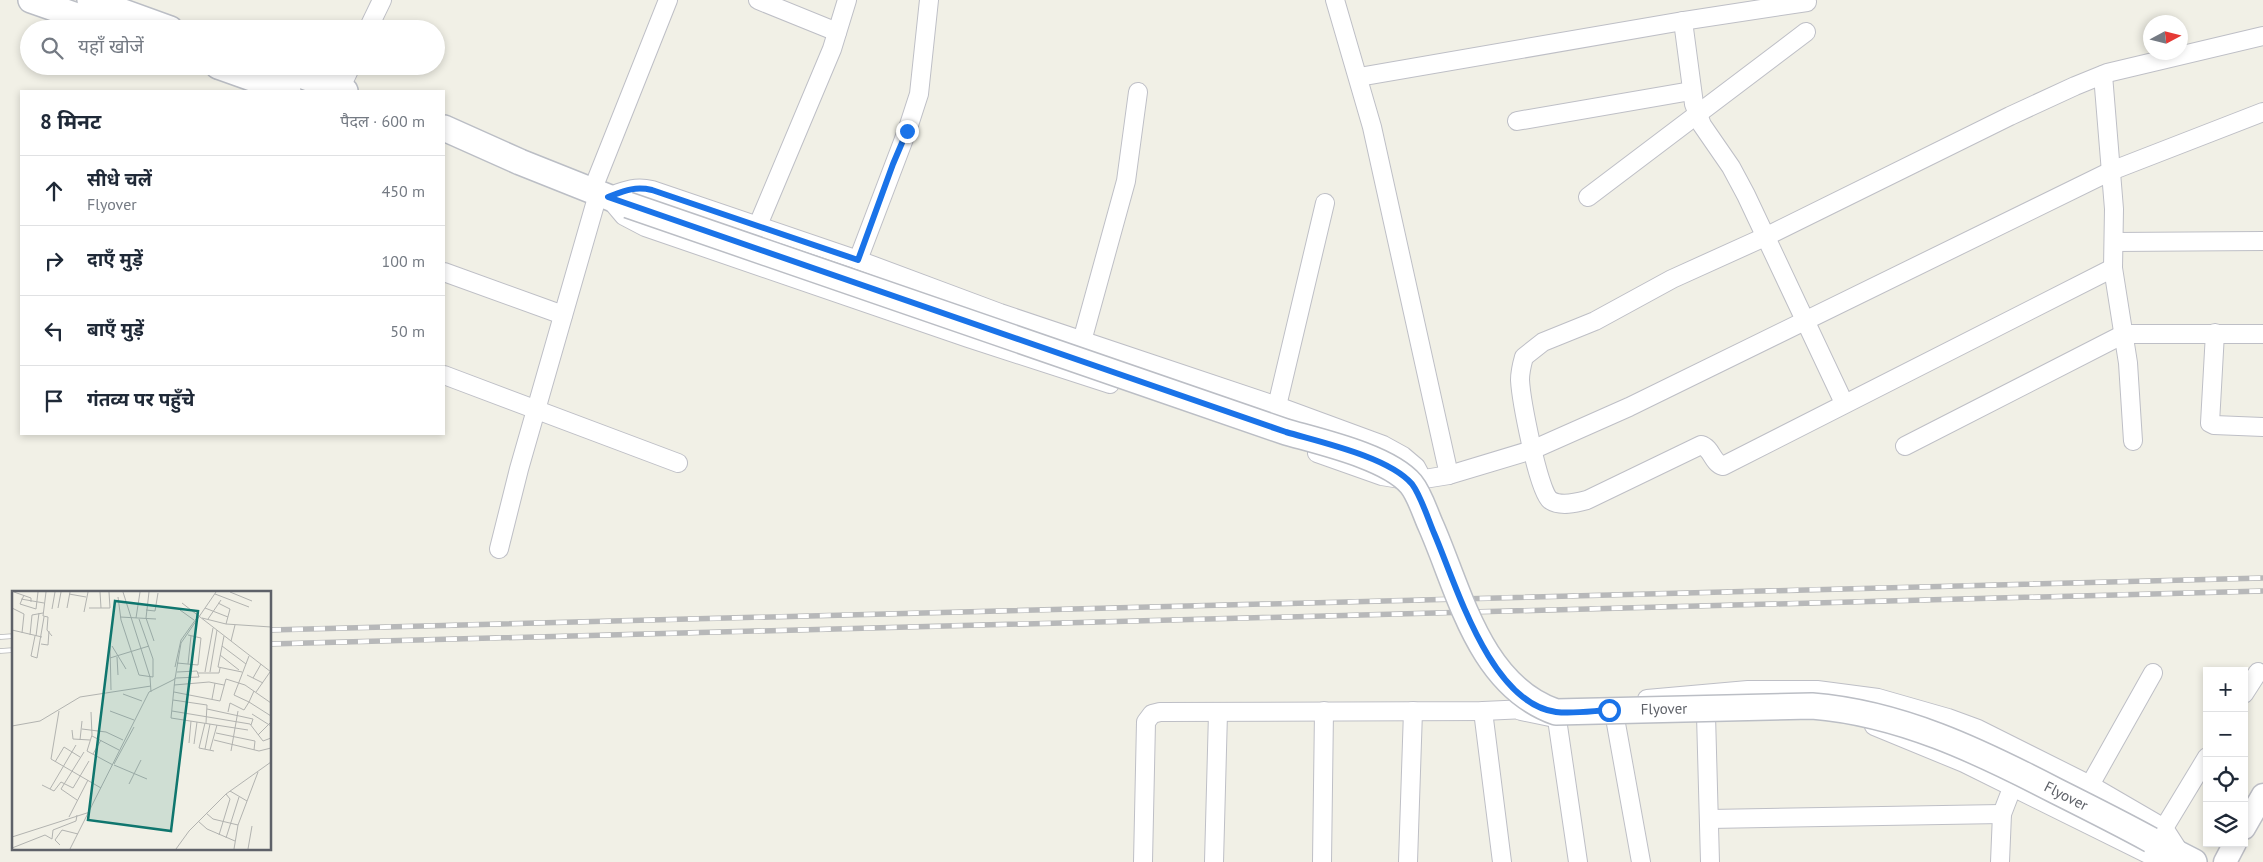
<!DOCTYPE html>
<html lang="hi">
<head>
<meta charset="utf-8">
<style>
	:root { --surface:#fff; --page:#f6f6f7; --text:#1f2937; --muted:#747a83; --line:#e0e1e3 }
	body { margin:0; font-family:"PT Sans","Noto Sans Devanagari",sans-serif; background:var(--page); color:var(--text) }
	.controls { position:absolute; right:15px; bottom:15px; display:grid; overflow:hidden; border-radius:0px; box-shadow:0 2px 8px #0003 }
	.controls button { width:45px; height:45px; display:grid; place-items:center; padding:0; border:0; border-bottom:1px solid var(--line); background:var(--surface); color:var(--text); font:25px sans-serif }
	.compass { position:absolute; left:2143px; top:15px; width:45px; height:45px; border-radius:50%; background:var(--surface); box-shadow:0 2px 8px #0003; rotate:83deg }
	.stop { position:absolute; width:15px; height:15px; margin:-11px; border:4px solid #1a73e8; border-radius:50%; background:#fff }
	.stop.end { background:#1a73e8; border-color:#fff; box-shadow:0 1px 5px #0008 }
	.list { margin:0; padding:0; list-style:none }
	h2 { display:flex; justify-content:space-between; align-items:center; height:65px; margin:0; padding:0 20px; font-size:21px }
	h2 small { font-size:16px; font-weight:400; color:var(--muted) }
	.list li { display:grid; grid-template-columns:32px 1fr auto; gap:15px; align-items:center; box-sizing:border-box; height:70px; padding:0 20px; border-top:1px solid var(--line) }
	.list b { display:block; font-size:19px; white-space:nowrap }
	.list p { margin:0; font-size:16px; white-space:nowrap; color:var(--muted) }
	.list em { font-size:16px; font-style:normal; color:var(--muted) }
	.icon { flex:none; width:28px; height:28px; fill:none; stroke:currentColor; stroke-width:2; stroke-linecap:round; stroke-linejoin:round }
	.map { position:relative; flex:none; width:2263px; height:862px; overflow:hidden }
	.search { position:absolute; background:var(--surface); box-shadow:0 2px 8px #0003; left:20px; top:20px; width:425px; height:55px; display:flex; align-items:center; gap:12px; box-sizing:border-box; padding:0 18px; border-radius:28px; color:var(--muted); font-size:19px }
	.panel { position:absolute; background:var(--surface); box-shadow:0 2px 8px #0003; left:20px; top:90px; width:425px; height:345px; border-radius:0px }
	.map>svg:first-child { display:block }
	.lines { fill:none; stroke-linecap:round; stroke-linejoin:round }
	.minor-casing { stroke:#bebfc6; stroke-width:20 }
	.tertiary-casing { stroke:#bebfc6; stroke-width:25 }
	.secondary-casing { stroke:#bbbec5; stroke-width:28 }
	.minor { stroke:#fff; stroke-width:18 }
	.tertiary { stroke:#fff; stroke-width:22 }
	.secondary { stroke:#fff; stroke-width:25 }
	.rail-casing { stroke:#b7b8b9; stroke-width:5.5 }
	.rail { stroke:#fff; stroke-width:4; stroke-dasharray:11; stroke-linecap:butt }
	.secondary-bridge-casing { stroke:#bbbec5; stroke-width:28; stroke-linecap:butt }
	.secondary-bridge { stroke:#fff; stroke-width:25 }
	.route { stroke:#1a73e8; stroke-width:6 }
	.labels { text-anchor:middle; stroke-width:4; stroke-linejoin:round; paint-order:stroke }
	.street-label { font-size:15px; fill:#5e6168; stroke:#fff }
	.inset-road { fill:none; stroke:#b2b3b0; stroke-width:1 }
	.view { fill:#0f766e; fill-opacity:0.15; stroke:#0f766e; stroke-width:2.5 }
	.inset-edge { fill:none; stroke:#5e6168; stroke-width:2.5 }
</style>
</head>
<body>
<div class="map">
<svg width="2263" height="862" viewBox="0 0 2263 862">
	<rect width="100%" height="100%" fill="#f1f0e6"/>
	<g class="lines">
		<defs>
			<g id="minor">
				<polyline points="758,0 837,32"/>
				<polyline points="1335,0 1372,127 1449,475"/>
				<polyline points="1683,21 1694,104 1702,125 1731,167 1746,195 1844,403"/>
				<polyline points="368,29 382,0"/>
				<polyline points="2103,75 2114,209 2113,268 2128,363 2133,441"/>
				<polyline points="1359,77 1683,21 1807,2"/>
				<polyline points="340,89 351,66"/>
				<polyline points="1517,121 1691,91"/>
				<polyline points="592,191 668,0"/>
				<polyline points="1588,197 1806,32"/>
				<polyline points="758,225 832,49 847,0"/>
				<polyline points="2114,242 2263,241"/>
				<polyline points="858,260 907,131 919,94 929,0"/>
				<path d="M2113,268L1723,466C1712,463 1712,448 1701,445L1587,500C1576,503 1560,507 1550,500C1538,491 1521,398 1520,380C1520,372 1522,364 1524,357L1543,342L1595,321L1672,279L1767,236L2010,116L2075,86L2107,73L2263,36"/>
				<polyline points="444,272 563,315"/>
				<polyline points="2215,333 2210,423 2214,425 2263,427"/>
				<polyline points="1082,341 1126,181 1138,92"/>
				<polyline points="444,375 678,463"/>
				<path d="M1110,384L968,338L645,227L624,216L608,197C624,191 634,186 652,190L858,260L1000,313L1277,406L1383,445L1403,456L1416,467L1423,480"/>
				<polyline points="1277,406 1325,203"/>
				<polyline points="1905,446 2124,334 2263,334"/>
				<polyline points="1317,453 1382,476 1412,481 1449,475 1532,450 1629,407 2111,171 2263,112"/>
				<polyline points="499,549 519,469 598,194"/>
				<polyline points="2244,694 2258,672"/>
				<polyline points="1647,699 1748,690 1817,690 1878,698 1948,718 1978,729 2090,785 2164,828 2182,856 2152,856 1964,763 1874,726"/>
				<polyline points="1483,711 1502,862"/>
				<polyline points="1521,711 1550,717"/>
				<polyline points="1706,715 1710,862"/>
				<polyline points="1615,718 1641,862"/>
				<polyline points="1557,719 1578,862"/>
				<polyline points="2090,785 2153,673"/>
				<polyline points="1709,819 2002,814"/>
				<polyline points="2164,828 2207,757"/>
				<polyline points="1143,862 1146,722 1152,714 1160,712 1483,711 1549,708"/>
				<polyline points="1214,862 1218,713"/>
				<polyline points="1322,862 1324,711"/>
				<polyline points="1408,862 1413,711"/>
				<polyline points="2000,862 2002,814 2012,788"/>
			</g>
			<g id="tertiary">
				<polyline points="2244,828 2263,795"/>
				<polyline points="2225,862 2235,843"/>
			</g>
			<g id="secondary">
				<polyline points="31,0 114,29"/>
				<polyline points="90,0 170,29"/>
				<polyline points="218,66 288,91"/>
				<polyline points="275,66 345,91"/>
				<polyline points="444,128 520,162 628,205"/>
				<polyline points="2151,840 2194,862"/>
			</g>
		</defs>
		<!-- minor casing -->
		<use href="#minor" class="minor-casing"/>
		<!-- tertiary casing -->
		<use href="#tertiary" class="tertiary-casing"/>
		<!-- secondary casing -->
		<use href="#secondary" class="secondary-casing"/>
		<!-- minor -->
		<use href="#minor" class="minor"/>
		<!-- tertiary -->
		<use href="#tertiary" class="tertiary"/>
		<!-- secondary -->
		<use href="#secondary" class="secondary"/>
		<defs>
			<g id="rail">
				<polyline points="270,630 2263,578"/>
				<polyline points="0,637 14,636"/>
				<polyline points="270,644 2263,591"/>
				<polyline points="0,651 14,650"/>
			</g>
		</defs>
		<!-- rail casing -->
		<use href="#rail" class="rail-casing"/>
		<!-- rail -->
		<use href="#rail" class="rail"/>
		<defs>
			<path id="secondary-bridge" d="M628,205L1286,432C1321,442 1388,457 1411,484C1420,495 1425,513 1431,526C1460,592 1479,685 1556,712L1812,706C1900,713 1979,751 2056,791C2088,807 2120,823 2151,840"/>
		</defs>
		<!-- secondary-bridge casing -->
		<use href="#secondary-bridge" class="secondary-bridge-casing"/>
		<!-- secondary-bridge -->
		<use href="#secondary-bridge" class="secondary-bridge"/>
	</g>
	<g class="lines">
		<!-- route -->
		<path class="route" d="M907,131L893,164L858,260L652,190C634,186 624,191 608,197L1286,432C1320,442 1389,457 1412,484C1421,496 1428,519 1434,533C1456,584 1490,703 1556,712C1573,714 1592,711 1609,710"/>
	</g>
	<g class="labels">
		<!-- street labels -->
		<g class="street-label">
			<text transform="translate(1664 709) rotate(-1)" y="5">Flyover</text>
			<text transform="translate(2066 796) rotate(27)" y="5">Flyover</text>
		</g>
	</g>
	<!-- overview -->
	<g transform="translate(12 591)">
		<rect width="259" height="259" fill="#f1f0e6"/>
		<path class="inset-road" d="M2,1L19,7V11M34,1L31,25L36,26L35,39L40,45M88,1L89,17M111,1L138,86L139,101M137,1L134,27L142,50M218,1L240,10M57,3L74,6M203,3L237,16M12,4L8,13L24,18L26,1M106,6L109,29L127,84L141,86V68L127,28M9,8L32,12M170,12L259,81M206,12L218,18L214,33M0,17L12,23L10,42M46,17L49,1M55,17L58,1M77,17H98L97,1M193,17L216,26M40,18L43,1M134,19L143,20L146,2M168,19L182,29M72,21L76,1M108,26L144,28M124,27L128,1M190,27L214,33L259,36M196,28L209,9M0,39L30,46M18,44L20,24L31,22M23,45L19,65L25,67L32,26M24,45L27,22M212,45L206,76L230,81M219,50L223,34M29,53L36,54L37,40M98,54L99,99M100,55L114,78M210,55L234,73M208,64L227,79M105,66L106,84M98,67L137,55M165,72L186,74L189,47L176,44M176,73L179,45M163,76L169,49L184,28M193,81L201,37M198,81L205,39M186,82H207L208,77M235,84L251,92M163,87L159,127L236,139M164,87L187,86L185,80L165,81M241,87L249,73M162,94L197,91L212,94M242,100L237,111L259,125M162,101L208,110L214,88L233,94L259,112M244,101L258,81M111,103L130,110M200,108L203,92M161,109L195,114L194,132M195,118L241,128L239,134M47,120L39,168L89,197M98,120L122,129M160,120L238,133L251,150L259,147M79,121L80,144L75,160L101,174M216,121L218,112L232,119L237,111L222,104L237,65M240,123L259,135M193,132L187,157L202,160M0,135L28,130L68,106L139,95M70,138L94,141L111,149M60,139L61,148L78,149M204,142L243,150L242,159M246,144L259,131M80,145L107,159M68,149L70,130M202,149L247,160L259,157M177,152L179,130M182,153L185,131M193,158L198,133M198,159L205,134M219,160L226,120M81,163L89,149M43,171L52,156L68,166M102,173L122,136M102,174L135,188M117,193L129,169M30,194L42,200L49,191L61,197L77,170M38,198L64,154M218,200L235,210M65,209L49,198L72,161M194,222L201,228L226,234M57,226L76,189M186,230L195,238L223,250M207,244L218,208L214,203M0,246L78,221M214,247L227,206M48,254L43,249L50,239L66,243M0,257L33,244L40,248L41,239L64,230L65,224M58,258L137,101L163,88L169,52L204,1M164,258L177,240L214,203L259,171M222,258L226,234L246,181M236,258L240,235"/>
		<path class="view" d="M103,10L186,20L159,240L76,229Z"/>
		<rect width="259" height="259" class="inset-edge"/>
	</g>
</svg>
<div class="controls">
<button>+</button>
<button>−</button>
<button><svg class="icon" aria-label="locate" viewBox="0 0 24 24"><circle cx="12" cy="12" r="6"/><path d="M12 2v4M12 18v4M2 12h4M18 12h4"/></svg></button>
<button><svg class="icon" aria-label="layers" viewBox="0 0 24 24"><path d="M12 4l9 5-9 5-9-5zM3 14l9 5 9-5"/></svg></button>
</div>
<svg class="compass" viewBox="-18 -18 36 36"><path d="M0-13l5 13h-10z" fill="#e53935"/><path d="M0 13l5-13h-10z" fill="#747a83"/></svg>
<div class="stop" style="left:1609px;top:710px"></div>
<div class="stop end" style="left:907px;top:131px"></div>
<div class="search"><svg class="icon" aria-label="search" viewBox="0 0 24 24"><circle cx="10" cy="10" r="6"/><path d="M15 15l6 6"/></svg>यहाँ खोजें</div>
<section class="panel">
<h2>8 मिनट<small>पैदल · 600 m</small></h2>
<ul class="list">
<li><svg class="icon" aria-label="ahead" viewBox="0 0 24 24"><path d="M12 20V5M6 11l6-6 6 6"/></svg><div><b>सीधे चलें</b><p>Flyover</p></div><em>450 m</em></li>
<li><svg class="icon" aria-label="right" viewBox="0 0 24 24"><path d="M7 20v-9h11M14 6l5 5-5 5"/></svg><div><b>दाएँ मुड़ें</b></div><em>100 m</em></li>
<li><svg class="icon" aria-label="left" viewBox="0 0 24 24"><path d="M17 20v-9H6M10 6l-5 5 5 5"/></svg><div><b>बाएँ मुड़ें</b></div><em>50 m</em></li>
<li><svg class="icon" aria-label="arrive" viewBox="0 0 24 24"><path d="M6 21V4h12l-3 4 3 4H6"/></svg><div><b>गंतव्य पर पहुँचे</b></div></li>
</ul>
</section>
</div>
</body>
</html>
